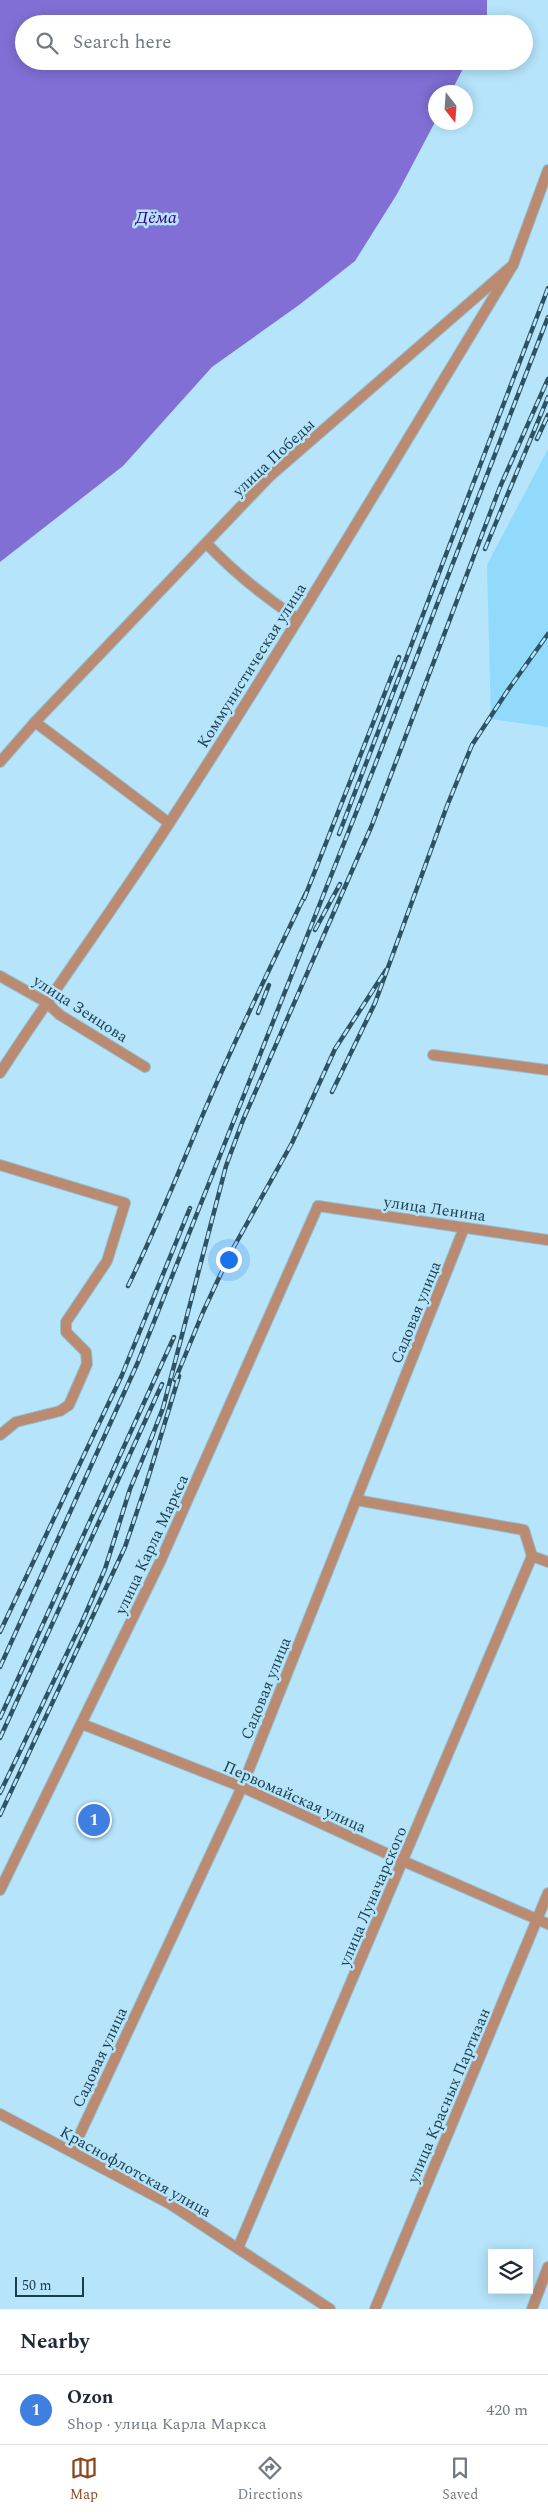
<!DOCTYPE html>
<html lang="en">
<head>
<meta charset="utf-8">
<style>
	:root { --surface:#fff; --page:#f6f6f7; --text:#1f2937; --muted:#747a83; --line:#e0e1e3; --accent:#8d481e }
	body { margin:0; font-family:Spectral,serif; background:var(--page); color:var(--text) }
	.controls { position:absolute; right:15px; bottom:15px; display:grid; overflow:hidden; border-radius:0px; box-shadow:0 2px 12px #0003 }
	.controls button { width:45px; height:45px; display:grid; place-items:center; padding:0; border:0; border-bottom:1px solid var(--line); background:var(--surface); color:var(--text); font:25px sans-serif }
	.compass { position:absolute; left:428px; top:85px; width:45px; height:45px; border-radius:50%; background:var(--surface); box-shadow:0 2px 12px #0003; rotate:163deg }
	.scale { position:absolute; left:15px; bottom:12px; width:69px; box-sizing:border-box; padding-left:5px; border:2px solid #1b3e4d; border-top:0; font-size:14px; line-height:18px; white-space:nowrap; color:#1b3e4d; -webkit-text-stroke:4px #b5e4fb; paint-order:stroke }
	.you { position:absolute; left:228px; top:1259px; width:18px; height:18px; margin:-12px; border:4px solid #fff; border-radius:50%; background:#1a73e8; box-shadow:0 0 0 8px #1a73e833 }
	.badge { display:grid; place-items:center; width:32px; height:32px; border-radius:50%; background:var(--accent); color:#fff; font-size:16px; font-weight:700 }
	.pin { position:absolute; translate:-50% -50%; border:2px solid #fff; box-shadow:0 1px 5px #0006 }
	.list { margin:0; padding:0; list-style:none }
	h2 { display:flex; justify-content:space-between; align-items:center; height:65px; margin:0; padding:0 20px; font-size:21px }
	h2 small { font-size:16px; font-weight:400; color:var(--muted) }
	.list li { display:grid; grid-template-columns:32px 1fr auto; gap:15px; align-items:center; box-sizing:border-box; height:70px; padding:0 20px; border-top:1px solid var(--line) }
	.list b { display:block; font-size:19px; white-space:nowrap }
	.list p { margin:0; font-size:16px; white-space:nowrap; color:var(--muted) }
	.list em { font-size:16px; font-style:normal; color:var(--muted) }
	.icon { flex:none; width:28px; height:28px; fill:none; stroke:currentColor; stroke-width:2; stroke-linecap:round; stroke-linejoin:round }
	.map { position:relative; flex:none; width:548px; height:2309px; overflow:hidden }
	.search { position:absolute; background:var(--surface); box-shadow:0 2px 12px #0003; left:15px; right:15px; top:15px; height:55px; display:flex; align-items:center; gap:12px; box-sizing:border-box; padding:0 18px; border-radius:28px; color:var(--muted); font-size:19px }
	.sheet { height:135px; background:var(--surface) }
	nav { display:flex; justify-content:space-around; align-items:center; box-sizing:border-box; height:70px; border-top:1px solid var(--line); background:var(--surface); font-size:14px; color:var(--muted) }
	nav a { display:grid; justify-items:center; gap:2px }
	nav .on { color:var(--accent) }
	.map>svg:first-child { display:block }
	.built { fill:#92dafb }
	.water { fill:#816fd6 }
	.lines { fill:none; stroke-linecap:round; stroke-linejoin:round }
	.minor-casing { stroke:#93bfd5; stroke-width:12 }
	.tertiary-casing { stroke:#93bfd5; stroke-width:12 }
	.minor { stroke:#ba8a71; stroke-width:10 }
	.tertiary { stroke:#ba8a71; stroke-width:10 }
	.rail-casing { stroke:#2d5262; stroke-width:4.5 }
	.rail { stroke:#b5e4fb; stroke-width:2.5; stroke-dasharray:8; stroke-linecap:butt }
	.labels { text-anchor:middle; stroke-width:5; stroke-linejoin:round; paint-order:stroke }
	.street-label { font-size:16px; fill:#1b3e4d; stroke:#b5e4fb }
	.water-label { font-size:18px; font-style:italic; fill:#380087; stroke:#b5e4fb }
</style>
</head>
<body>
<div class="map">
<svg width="548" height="2309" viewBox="0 0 548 2309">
	<rect width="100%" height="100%" fill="#b5e4fb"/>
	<!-- built -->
	<polygon class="built" points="548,449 548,727 491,719 487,565"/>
	<!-- water -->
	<polygon class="water" points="0,0 487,0 487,24 24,24 24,61 467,61 451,92 436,92 435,122 397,194 355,261 299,305 212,367 123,466 0,562"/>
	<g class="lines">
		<defs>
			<g id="minor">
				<path d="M207,544C235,573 264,597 298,619"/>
				<polyline points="35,722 169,823"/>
				<polyline points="0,762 35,722 269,477 513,265 548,170"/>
				<polyline points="0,976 46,1002 60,1015 145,1067"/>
				<polyline points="433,1055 548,1070"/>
				<path d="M0,1073C55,988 115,907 170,822C289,639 400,451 513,265"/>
				<polyline points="0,1165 125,1203 107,1261 66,1322 66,1332 86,1352 87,1364 69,1405 60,1411 16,1422 0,1435"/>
				<polyline points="318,1206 548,1240"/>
				<polyline points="356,1500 524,1530 532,1556 548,1562"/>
				<polyline points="82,1724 242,1787 403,1861 548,1924"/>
				<polyline points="0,2114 170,2204 330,2309"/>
				<polyline points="72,2151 242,1787 464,1228"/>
				<polyline points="238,2248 532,1556"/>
				<polyline points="375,2309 548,1893"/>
				<polyline points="532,2309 548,2267"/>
			</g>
			<polyline id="tertiary" points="0,1890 160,1562 318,1206"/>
		</defs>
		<!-- minor casing -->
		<use href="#minor" class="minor-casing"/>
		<!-- tertiary casing -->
		<use href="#tertiary" class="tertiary-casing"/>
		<!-- minor -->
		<use href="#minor" class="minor"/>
		<!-- tertiary -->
		<use href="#tertiary" class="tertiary"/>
		<defs>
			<g id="rail">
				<polyline points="537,439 548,415"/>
				<polyline points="485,549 548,397"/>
				<polyline points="339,834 548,288"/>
				<polyline points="304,899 399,657"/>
				<polyline points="315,930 340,884"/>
				<polyline points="258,1013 269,985"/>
				<polyline points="332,1092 375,1003 447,806 472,745 508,690 548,634"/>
				<path d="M128,1286C155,1231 177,1176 201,1119C233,1043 270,968 306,893"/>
				<polyline points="175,1380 203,1312 231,1252 292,1143 335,1049 386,970"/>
				<polyline points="151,1439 163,1408 226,1166 243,1120 372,825 500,487 548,379"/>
				<polyline points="0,1632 122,1375 190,1208"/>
				<polyline points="0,1667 138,1362 375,765 548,317"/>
				<polyline points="0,1718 174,1337"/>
				<polyline points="0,1738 162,1384"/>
				<polyline points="0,1793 82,1622 105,1569 130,1489 153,1434"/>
				<polyline points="0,1815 125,1547 146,1485 179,1376"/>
			</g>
		</defs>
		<!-- rail casing -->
		<use href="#rail" class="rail-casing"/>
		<!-- rail -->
		<use href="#rail" class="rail"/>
	</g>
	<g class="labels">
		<!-- street labels -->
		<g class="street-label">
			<text transform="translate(273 457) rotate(-43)" y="6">улица Победы</text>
			<text transform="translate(251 665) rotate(-58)" y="6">Коммунистическая улица</text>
			<text transform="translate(81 1008) rotate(33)" y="6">улица Зенцова</text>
			<text transform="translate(435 1208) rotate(8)" y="6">улица Ленина</text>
			<text transform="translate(415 1312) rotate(-68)" y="6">Садовая улица</text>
			<text transform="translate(151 1544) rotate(-65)" y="6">улица Карла Маркса</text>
			<text transform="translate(265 1688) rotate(-68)" y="6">Садовая улица</text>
			<text transform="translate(295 1796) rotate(24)" y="6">Первомайская улица</text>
			<text transform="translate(372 1896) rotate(-67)" y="6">улица Луначарского</text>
			<text transform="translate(99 2057) rotate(-65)" y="6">Садовая улица</text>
			<text transform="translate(448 2095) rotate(-67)" y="6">улица Красных Партизан</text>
			<text transform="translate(136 2171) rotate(29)" y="6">Краснофлотская улица</text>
		</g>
		<!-- water labels -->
		<g class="water-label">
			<text x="156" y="223">Дёма</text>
		</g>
	</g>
</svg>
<div class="controls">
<button><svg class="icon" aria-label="layers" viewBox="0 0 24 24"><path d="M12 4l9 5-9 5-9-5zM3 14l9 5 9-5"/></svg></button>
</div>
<svg class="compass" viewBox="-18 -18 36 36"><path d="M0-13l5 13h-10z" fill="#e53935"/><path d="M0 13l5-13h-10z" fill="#747a83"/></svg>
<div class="scale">50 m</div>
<div class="you"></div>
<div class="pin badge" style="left:94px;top:1820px;background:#3f7fe0">1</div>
<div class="search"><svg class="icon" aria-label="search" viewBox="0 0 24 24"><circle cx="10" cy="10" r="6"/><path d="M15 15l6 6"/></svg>Search here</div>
</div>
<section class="sheet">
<h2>Nearby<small></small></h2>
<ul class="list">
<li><span class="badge" style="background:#3f7fe0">1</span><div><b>Ozon</b><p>Shop · улица Карла Маркса</p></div><em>420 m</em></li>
</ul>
</section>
<nav>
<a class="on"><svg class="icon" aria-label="map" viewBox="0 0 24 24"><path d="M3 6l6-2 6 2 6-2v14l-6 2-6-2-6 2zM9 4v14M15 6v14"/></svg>Map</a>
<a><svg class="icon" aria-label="directions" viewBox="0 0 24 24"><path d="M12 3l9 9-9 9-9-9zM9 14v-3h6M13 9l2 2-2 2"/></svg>Directions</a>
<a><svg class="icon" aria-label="saved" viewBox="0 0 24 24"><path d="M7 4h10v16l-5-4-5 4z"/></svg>Saved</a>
</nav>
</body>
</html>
